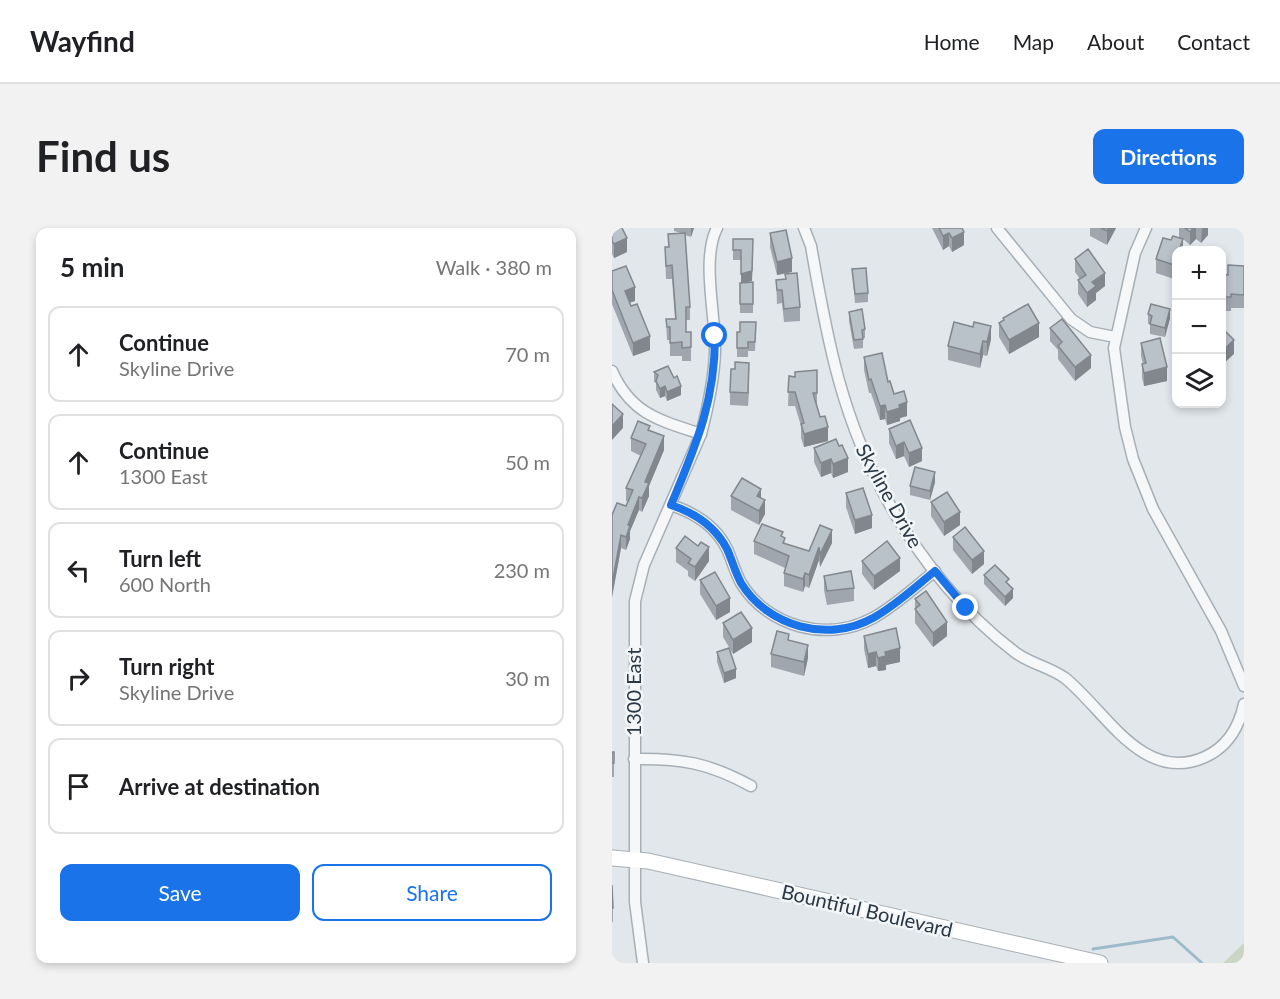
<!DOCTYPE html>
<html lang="en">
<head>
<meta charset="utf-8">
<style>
	:root { --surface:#fff; --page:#f2f2f2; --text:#202124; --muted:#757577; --line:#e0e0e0; --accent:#1a73e8 }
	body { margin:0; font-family:Lato,sans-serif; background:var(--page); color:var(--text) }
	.controls { position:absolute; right:18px; top:18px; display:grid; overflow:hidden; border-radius:12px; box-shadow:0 3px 9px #0003 }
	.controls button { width:54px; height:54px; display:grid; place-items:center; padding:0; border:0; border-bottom:2px solid var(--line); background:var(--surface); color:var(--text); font:30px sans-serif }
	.stop { position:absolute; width:18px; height:18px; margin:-14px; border:4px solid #1a73e8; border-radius:50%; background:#fff }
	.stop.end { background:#1a73e8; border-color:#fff; box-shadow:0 2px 6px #0008 }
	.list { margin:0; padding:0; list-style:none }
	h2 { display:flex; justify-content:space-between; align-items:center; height:78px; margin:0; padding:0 24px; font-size:26px }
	h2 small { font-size:20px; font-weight:400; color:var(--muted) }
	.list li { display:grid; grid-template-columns:39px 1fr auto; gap:18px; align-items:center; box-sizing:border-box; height:96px; margin:0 12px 12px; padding:0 12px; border:2px solid var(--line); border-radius:12px }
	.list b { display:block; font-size:22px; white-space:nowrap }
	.list p { margin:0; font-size:20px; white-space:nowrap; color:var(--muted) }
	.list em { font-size:20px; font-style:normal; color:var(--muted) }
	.actions { display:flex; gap:12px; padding:18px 24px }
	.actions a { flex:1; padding:14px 0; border:2px solid var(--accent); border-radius:12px; text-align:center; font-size:21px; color:var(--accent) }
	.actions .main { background:var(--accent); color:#fff }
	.icon { flex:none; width:33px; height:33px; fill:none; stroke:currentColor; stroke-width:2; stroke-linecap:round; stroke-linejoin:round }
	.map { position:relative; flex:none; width:632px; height:735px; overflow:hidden; border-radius:12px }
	header { display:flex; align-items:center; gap:36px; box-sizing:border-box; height:84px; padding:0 30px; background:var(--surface); border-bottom:2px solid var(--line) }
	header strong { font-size:28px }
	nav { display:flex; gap:33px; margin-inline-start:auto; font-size:21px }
	.intro { display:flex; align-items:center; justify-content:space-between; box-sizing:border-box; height:144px; padding:0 36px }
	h1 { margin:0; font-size:42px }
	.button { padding:15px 27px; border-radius:12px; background:var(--accent); color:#fff; font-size:21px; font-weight:700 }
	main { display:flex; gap:36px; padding:0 36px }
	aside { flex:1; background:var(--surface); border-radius:12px; box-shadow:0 3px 9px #0003 }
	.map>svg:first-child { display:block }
	.green { fill:#cbd5c3 }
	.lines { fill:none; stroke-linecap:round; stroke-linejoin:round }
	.stream { stroke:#9dbbcb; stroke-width:3 }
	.street-casing { stroke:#a7afb6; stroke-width:13 }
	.secondary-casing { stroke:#a7afb6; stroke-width:17 }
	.street { stroke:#f5f7f9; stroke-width:10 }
	.secondary { stroke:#fff; stroke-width:15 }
	.wall { fill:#9fa6ad }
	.shaded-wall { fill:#82878d }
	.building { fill:#b9c1c9; stroke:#82878d; stroke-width:1.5 }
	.route { stroke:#1a73e8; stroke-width:8 }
	.labels { text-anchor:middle; stroke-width:5; stroke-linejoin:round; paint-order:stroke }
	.street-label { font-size:20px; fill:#2a3744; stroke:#f2f6f8 }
</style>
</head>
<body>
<header>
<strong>Wayfind</strong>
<nav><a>Home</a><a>Map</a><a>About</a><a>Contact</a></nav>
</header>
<div class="intro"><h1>Find us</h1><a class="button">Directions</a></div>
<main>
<aside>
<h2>5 min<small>Walk · 380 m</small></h2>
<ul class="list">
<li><svg class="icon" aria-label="ahead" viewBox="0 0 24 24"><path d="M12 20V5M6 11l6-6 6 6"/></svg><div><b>Continue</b><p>Skyline Drive</p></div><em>70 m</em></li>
<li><svg class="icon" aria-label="ahead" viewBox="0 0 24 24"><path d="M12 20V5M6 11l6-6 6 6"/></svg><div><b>Continue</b><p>1300 East</p></div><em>50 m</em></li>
<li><svg class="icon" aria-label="left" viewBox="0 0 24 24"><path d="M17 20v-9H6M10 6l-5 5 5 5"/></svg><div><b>Turn left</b><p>600 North</p></div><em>230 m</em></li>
<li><svg class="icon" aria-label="right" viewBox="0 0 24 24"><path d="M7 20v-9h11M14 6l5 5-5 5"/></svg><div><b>Turn right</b><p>Skyline Drive</p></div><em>30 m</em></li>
<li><svg class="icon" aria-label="arrive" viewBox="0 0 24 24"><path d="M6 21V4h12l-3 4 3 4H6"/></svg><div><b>Arrive at destination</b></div></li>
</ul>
<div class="actions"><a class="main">Save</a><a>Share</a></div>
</aside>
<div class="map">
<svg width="632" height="735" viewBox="0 0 632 735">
	<rect width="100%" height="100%" fill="#e2e7eb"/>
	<!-- green -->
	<polygon class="green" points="632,715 632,735 611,735"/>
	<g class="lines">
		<!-- stream -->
		<polyline class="stream" points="481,721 561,709 590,735"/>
		<defs>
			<g id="street">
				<path d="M192,0L199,18C215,111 230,193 278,277C309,332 353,387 404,425C419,436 438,439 453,450C493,482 531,557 593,529C615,519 627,499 632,476"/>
				<polyline points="385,0 459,91 478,104 503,109"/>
				<polyline points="534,0 523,25 502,120 513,199 521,231 541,281 609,403 632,458"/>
				<path d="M0,143C19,186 47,192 89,206"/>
				<path d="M59,277C83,285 104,298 115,321C120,332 123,344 129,355C156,399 215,415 261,390C283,378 303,359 323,343"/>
				<path d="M22,531C69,530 97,535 139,558"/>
				<path d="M31,735L23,674V373L32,337L89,206C96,179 102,152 103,124C104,88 89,31 105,0"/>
			</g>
			<polyline id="secondary" points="0,630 36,633 488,735"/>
		</defs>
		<!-- street casing -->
		<use href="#street" class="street-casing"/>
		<!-- secondary casing -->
		<use href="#secondary" class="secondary-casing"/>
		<!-- street -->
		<use href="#street" class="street"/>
		<!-- secondary -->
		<use href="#secondary" class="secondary"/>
	</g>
	<!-- wall -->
	<g class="wall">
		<polygon points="0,0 15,24 2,30 0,26"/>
		<polygon points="62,0 82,0 79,9 73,7 78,79 78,92 74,92 74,104 79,104 79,133 70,133 70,128 58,128 58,112 55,112 54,91 63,91 60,51 54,51 53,19 56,19 56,6 69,5 62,3"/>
		<polygon points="320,0 350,0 352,17 340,24 337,18 331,22"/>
		<polygon points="478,0 504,0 495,17 478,8"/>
		<polygon points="567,0 596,0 596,7 589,15 584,11 578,17 571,11 571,22 562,51 544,45 544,31 559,12 570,11 567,9"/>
		<polygon points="158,5 180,44 165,47 158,19"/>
		<polygon points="121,11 141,11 140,53 131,55 141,54 141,85 128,85 128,55 129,55 129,32 121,32"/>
		<polygon points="463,31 493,58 484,65 484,72 475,79 466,66 466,52 468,51 463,44"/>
		<polygon points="632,38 632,80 619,80 619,83 609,83 609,46 616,47"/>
		<polygon points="240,41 256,65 256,74 243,75"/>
		<polygon points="0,43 23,73 17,75 38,122 21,128 0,76"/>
		<polygon points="173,46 188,79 188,93 172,94 170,75 165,76 164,52 173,51"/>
		<polygon points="237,84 253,101 253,110 251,110 251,120 242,121 237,93"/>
		<polygon points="536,86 558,90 553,109 538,106 538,96 536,96"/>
		<polygon points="391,90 427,109 397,126 387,109 387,95 391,93"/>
		<polygon points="144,94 143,123 136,123 136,129 125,129 125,104 128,104"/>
		<polygon points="438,100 479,140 463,153 446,131 446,122 438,113"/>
		<polygon points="379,111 375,128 371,127 368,140 336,132 336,118"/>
		<polygon points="529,115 555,153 532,158 530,150 530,136 531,136 529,128"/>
		<polygon points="252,129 276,154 295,188 288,190 288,193 275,197 273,191 268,192 259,165 257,165 252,142"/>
		<polygon points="56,138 69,167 55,173 53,168 48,170 44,162 44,155 42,154 42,144"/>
		<polygon points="205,142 205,178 216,213 192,219 189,210 189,198 183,178 176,178 177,148 183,149"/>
		<polygon points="137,148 136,178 118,177 118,164"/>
		<polygon points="298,192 310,233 297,239 292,228 284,231 277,215 277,201"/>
		<polygon points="38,202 52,222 37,258 37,268 30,284 27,282 18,303 18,311 14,322 9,320 0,369 0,287 14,278 16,274 14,273 14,260 29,228 19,223 19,210"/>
		<polygon points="227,218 236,244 221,250 219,245 209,249 202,234 202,220"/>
		<polygon points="323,254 318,272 298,267 298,258"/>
		<polygon points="234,265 260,300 243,306 234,279"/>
		<polygon points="119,268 149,270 153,286 147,297 119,282"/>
		<polygon points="319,274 348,297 332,308 319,288"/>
		<polygon points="171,309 173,316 197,323 220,315 208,339 207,332 197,360 193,358 191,364 172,358 172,345 173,340 142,326 142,313"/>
		<polygon points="341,309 372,336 360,346 341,322"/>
		<polygon points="64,320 97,333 83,353 76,348 76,343 64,334"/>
		<polygon points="250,333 288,343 262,362 250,346"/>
		<polygon points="372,347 397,356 401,370 393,378 372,356"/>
		<polygon points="212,348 242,360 242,373 215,377 212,362"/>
		<polygon points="88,352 118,384 104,392 88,366"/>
		<polygon points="303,371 335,408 321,419 303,395"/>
		<polygon points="111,395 140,414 121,426 111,409"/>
		<polygon points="252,408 288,434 274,437 274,442 266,443 264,438 256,440 252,421"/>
		<polygon points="105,424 124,450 112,455 105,434"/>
		<polygon points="159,426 196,430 192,448 159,439"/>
		<rect x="0" y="524" width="2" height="25"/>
		<polygon points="0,657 1,680 1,694 0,694"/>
	</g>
	<!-- shaded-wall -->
	<g class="shaded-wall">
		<polygon points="79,0 82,0 79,9"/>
		<polygon points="497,0 504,0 495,17 495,3"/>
		<polygon points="581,0 584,0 584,11 578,17 578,4"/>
		<polygon points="590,0 596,0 596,7 589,15"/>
		<polygon points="352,4 352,17 340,24 340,10"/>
		<polygon points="337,5 337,18 331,22 331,8"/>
		<polygon points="15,10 15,24 2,30 2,16"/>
		<polygon points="571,11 571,22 567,22"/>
		<polygon points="141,20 140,53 129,55 129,46"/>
		<polygon points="564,29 564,43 562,51 562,37"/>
		<polygon points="180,30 180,44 165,47 165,34"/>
		<polygon points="493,45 493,58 484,65 484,72 475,79 475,65 480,54"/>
		<polygon points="23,59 23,73 13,76 13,63"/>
		<polygon points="558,81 558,90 553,109 553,100"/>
		<polygon points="427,95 427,109 397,126 397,112"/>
		<polygon points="379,98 379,111 375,128 375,114"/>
		<polygon points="38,108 38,122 21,128 21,115"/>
		<polygon points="622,112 622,126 609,138 609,124"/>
		<polygon points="371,113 371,127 368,140 368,126"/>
		<polygon points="479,127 479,140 463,153 463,139"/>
		<polygon points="137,135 137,148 136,178 136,165"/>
		<polygon points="555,139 555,153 532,158 532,145"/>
		<polygon points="53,158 53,168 48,170 48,161"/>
		<polygon points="69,158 69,167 55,173 55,164"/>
		<polygon points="295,174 295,188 288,190 288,193 275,197 275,184 287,177"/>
		<polygon points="273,177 273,191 268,192 268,178"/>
		<polygon points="11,186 11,200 0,212 0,198"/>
		<polygon points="216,199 216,213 192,219 192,206"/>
		<polygon points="52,208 52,222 37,258 37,268 30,284 30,270 33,254"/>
		<polygon points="292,214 292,228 284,231 284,218"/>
		<polygon points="310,220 310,233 297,239 297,225"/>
		<polygon points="236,230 236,244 221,250 221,236"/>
		<polygon points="219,231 219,245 209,249 209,235"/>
		<polygon points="323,244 323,254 318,272 318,263"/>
		<polygon points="149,261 149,275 145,268"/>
		<polygon points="27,269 27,282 18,303 18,311 14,322 14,309 16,297"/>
		<polygon points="153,272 153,286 147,297 147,283"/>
		<polygon points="348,284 348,297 332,308 332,294"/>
		<polygon points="260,287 260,300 243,306 243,292"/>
		<polygon points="220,302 220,315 208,339 208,326"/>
		<polygon points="9,307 9,320 0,369 0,356"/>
		<polygon points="97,319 97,333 83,353 83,339"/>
		<polygon points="207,319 207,332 197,360 197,347"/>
		<polygon points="372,323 372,336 360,346 360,332"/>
		<polygon points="288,330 288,343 262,362 262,348"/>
		<polygon points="193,345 193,358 191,364 191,351"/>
		<polygon points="401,361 401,370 393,378 393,369"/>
		<polygon points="118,370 118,384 104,392 104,378"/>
		<polygon points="335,394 335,408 321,419 321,405"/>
		<polygon points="140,400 140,414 121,426 121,412"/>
		<polygon points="196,417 196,430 192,448 192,434"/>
		<polygon points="288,420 288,434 274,437 274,442 266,443 266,430 273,424"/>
		<polygon points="264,424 264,438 256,440 256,426"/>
		<polygon points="124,441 124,450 112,455 112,445"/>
	</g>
	<!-- building -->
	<g class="building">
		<polygon points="0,0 10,0 15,10 2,16 0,13"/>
		<polygon points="327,0 350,0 352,4 340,10 337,5 331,8"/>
		<polygon points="489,0 497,0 495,3"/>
		<polygon points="573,0 581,0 578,4"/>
		<polygon points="174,2 180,30 165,34 158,5"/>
		<polygon points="73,5 78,79 74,79 74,104 79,104 79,119 70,120 70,114 58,115 58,99 55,99 54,91 64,91 60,37 54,38 53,19 57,19 56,6"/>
		<polygon points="561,8 571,11 567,22 564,22 564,29 562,37 544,31 551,10 559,12"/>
		<polygon points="121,11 141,11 140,43 129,46 129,22 121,22"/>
		<polygon points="476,21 493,45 480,54 484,58 475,65 466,52 474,47 463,31"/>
		<polygon points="616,37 632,38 632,67 619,66 619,69 609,69 609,46 616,47"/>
		<polygon points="14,38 23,59 13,63 19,78 25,76 38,108 21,115 0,62 0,43"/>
		<polygon points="254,40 256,65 243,66 240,41"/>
		<polygon points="185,45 188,79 172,81 170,62 165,62 164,52 174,51 173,46"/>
		<polygon points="141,54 141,76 128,76 128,55"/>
		<polygon points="416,76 427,95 397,112 387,95 392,92 391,90"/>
		<polygon points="539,76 558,81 553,100 538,96 540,88 536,86"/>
		<polygon points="250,81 253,101 250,102 251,111 242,112 237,84"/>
		<polygon points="450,91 479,127 463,139 446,118 450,114 438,100"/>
		<polygon points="128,94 144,94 143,114 136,114 136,120 125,120 125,104 128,104"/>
		<polygon points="342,94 361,99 362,94 379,98 375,114 371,113 368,126 336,118"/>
		<polygon points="613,103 622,112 609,124 609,106"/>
		<polygon points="548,110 555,139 532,145 530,136 534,135 529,115"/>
		<polygon points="270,125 276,154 278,153 282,166 292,163 295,174 287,177 288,180 275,184 273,177 268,178 259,151 257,152 252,129"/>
		<polygon points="123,134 137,135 136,165 118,164 119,141 123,141"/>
		<polygon points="56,138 62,150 65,148 69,158 55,164 53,158 48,161 44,153 46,147 42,144"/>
		<polygon points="205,142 205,165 201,165 208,189 213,188 216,199 192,206 189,196 192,195 183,164 176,164 177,148 183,149 183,144"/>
		<polygon points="0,176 11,186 0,198"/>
		<polygon points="298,192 310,220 297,225 292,214 284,218 277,201"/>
		<polygon points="26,193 38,198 36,202 52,208 33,254 37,255 30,270 27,269 16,297 18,298 14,309 9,307 0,356 0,287 5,275 14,278 21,262 14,260 34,216 19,210"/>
		<polygon points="224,211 227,218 230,217 236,230 221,236 219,231 209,235 202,220"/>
		<polygon points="303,239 323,244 318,263 298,258"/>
		<polygon points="130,250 149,261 145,268 153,272 147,283 119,268"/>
		<polygon points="251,260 260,287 243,292 234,265"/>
		<polygon points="335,264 348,284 332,294 319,274"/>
		<polygon points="150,296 171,304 169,308 173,310 171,315 197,323 208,297 220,302 208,326 207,319 197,347 193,345 191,351 172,345 177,328 142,313"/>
		<polygon points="353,299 372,323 360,332 341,309"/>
		<polygon points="73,308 86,318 89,314 97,319 83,339 76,335 79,331 64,320"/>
		<polygon points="275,313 288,330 262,348 250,333"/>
		<polygon points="383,337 397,351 394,354 401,361 393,369 372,347"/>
		<polygon points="239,343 242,360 215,363 212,348"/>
		<polygon points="103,344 118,370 104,378 88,352"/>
		<polygon points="314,363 335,394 321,405 303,381 308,377 303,371"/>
		<polygon points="129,384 140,400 121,412 111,395"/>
		<polygon points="284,400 288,420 273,424 274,428 266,430 264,424 256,426 252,408"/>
		<polygon points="165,403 177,406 176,412 196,417 192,434 159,426"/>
		<polygon points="117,420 124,441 112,445 105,424"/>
		<rect x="0" y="524" width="2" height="11"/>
		<polygon points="0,657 1,680 0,680"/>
	</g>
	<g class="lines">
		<!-- route -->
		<path class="route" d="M103,108C103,174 84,217 59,277C83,285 103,298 115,321C120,332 123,344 129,355C156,399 216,415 261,390C283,378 303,359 323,343L354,380"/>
	</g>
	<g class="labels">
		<!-- street labels -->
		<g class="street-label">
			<text transform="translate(277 268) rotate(61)" y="7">Skyline Drive</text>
			<text transform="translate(22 464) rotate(-90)" y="7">1300 East</text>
			<text transform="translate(255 683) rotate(13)" y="7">Bountiful Boulevard</text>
		</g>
	</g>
</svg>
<div class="controls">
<button>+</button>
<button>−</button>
<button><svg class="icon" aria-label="layers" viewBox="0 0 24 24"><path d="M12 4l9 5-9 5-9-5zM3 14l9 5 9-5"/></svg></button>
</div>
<div class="stop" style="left:103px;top:108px"></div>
<div class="stop end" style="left:354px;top:380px"></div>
</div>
</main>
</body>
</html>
